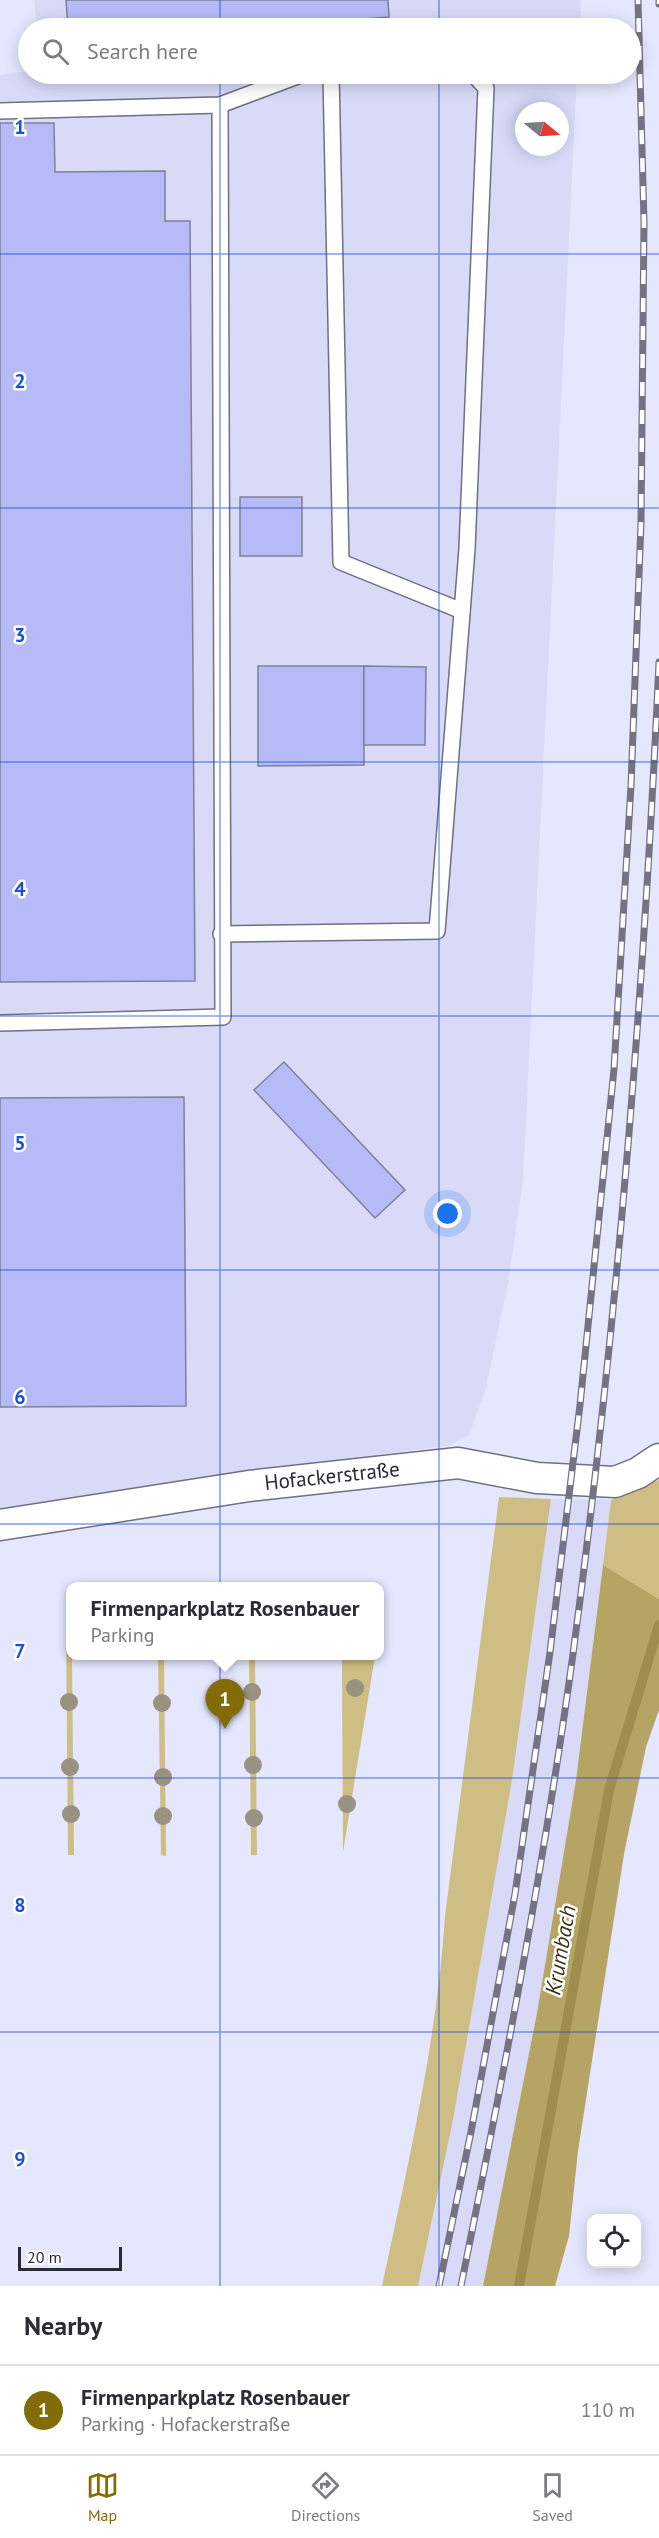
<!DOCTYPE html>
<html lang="en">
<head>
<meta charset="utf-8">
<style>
	:root { --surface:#fff; --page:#f2f2f3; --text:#2b2b33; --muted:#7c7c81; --line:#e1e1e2; --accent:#826c08 }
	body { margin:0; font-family:"PT Sans",sans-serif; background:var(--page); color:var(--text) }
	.controls { position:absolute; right:18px; bottom:18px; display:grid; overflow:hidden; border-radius:12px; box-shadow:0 3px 15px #0003 }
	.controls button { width:54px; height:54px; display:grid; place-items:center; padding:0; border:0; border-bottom:2px solid var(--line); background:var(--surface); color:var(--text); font:30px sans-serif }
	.compass { position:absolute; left:515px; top:102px; width:54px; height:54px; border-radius:50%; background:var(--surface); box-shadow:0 3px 15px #0003; rotate:108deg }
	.scale { position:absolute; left:18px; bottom:15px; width:104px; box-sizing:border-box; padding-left:6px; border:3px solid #2b2b34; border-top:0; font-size:16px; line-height:21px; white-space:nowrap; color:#2b2b34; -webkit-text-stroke:4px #fff; paint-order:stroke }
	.you { position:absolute; left:448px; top:1214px; width:21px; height:21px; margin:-15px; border:4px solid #fff; border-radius:50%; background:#1a73e8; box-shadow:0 0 0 9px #1a73e833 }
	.badge { display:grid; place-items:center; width:39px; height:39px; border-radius:50%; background:var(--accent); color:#fff; font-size:20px; font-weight:700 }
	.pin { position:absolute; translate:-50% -50px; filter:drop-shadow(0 2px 3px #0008) }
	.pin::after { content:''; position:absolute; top:32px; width:21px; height:18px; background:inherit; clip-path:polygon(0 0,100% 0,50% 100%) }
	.popup { position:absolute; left:66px; top:1582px; width:318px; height:78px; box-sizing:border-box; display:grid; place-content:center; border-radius:12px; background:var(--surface); filter:drop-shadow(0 2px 4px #0005); font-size:20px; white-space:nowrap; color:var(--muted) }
	.popup b { font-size:22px; color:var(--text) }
	.popup::after { content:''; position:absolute; left:50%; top:100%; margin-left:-12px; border:12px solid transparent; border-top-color:var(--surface) }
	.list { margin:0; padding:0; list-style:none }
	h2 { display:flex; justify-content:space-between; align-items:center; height:78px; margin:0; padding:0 24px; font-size:26px }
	h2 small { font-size:20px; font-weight:400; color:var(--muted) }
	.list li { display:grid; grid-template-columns:39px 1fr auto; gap:18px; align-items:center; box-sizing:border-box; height:90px; padding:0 24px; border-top:2px solid var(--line) }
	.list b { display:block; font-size:22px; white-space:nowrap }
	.list p { margin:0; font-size:20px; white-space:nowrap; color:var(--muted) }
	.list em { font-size:20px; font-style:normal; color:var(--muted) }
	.icon { flex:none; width:33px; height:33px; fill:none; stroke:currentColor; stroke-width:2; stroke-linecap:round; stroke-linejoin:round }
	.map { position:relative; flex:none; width:659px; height:2286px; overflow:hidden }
	.search { position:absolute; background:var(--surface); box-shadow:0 3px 15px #0003; left:18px; right:18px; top:18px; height:66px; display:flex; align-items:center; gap:15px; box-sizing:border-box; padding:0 21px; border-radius:33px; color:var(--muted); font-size:22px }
	.sheet { height:168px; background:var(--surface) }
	nav { display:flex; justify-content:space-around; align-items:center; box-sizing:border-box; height:84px; border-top:2px solid var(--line); background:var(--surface); font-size:16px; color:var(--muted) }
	nav a { display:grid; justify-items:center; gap:3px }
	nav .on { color:var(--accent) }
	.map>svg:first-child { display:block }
	.built { fill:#d8daf8; fill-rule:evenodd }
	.green { fill:#cebe84 }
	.forest { fill:#b6a464 }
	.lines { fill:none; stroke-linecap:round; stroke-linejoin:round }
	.stream { stroke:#9e8d4d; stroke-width:10 }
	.building { fill:#b6baf7; stroke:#7f8195; stroke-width:1.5 }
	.service-casing { stroke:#6e7084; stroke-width:18 }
	.minor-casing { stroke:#6e7084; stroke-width:33 }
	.service { stroke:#fff; stroke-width:15 }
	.minor { stroke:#fff; stroke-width:30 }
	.rail-casing { stroke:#737382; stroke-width:7 }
	.rail { stroke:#fff; stroke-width:4.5; stroke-dasharray:14; stroke-linecap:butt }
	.tree { fill:#999281 }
	.grid { fill:none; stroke:#1d4ed8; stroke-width:1.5; stroke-opacity:0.55 }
	.labels { text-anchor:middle; stroke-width:5; stroke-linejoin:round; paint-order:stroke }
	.street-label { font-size:21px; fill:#2b2b34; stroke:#fff }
	.water-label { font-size:22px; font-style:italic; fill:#3b3316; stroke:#fff }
	.grid-label { font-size:20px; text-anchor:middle; font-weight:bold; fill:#1d4ed8; stroke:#fff; stroke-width:5; stroke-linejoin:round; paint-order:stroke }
</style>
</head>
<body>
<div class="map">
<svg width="659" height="2286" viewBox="0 0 659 2286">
	<rect width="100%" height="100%" fill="#e5e7fe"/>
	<!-- built -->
	<g class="built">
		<polygon points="34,0 581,0 580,28 37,28"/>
		<path d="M28,71V74H577L523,1180L508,1283L486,1388L469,1435L450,1445L0,1510V75ZM524,111H560V147H524Z"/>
		<polygon points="551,1499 611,1500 576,1780 537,2013 483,2286 418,2286 453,2120 512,1780"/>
	</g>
	<!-- green -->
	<g class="green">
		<polygon points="659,1480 659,1599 603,1565 611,1500"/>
		<path d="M499,1497L551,1499L512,1780L453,2120L418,2286H382C408,2164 437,2041 445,1916Z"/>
		<polygon points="66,1624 70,1624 72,1656 74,1855 68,1855"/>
		<polygon points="158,1656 164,1656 166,1856 161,1855"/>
		<polygon points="249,1656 255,1656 257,1855 251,1855"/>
		<polygon points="342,1656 375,1656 343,1852"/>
	</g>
	<!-- forest -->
	<polygon class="forest" points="603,1565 659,1599 659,1710 646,1747 624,1854 578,2151 569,2236 555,2286 483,2286 537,2013 576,1780"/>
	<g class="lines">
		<!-- stream -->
		<polyline class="stream" points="519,2286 609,1790 659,1625"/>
	</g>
	<!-- building -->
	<g class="building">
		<polygon points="66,0 388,0 389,17 253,28 68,28"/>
		<polygon points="0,123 54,123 55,172 165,171 165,221 190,221 195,981 0,982"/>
		<rect x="240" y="497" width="62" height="59"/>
		<polygon points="258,666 364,666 364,765 258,766"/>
		<polygon points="364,666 426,667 425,745 364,745"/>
		<polygon points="284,1062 405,1190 375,1218 254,1090"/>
		<polygon points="184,1097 186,1406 0,1407 0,1098"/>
	</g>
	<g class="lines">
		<defs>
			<g id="service">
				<polyline points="331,74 341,562 462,611"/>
				<polyline points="0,111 220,105 303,74"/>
				<polyline points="221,934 437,931 467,549 486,88 473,74"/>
				<polyline points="0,1023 223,1017 220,105"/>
			</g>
			<polyline id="minor" points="0,1525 249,1486 458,1463 537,1478 615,1482 638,1473 659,1459"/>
		</defs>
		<!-- service casing -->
		<use href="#service" class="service-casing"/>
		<!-- minor casing -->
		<use href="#minor" class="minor-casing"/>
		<!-- service -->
		<use href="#service" class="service"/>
		<!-- minor -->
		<use href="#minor" class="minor"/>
		<defs>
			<g id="rail">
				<polyline points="659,0 659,4"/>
				<polyline points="439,2286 471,2132 515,1894 550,1652 580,1405 614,1069 631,786 641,522 644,222 638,0"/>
				<path d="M461,2286C503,2077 544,1866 573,1654C617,1325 644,994 659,662"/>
			</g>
		</defs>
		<!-- rail casing -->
		<use href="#rail" class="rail-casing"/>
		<!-- rail -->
		<use href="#rail" class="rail"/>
	</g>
	<!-- trees -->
	<g class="tree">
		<circle cx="355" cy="1688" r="9"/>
		<circle cx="252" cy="1692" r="9"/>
		<circle cx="69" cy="1702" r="9"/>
		<circle cx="162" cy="1703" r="9"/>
		<circle cx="253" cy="1765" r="9"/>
		<circle cx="70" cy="1767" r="9"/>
		<circle cx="163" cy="1777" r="9"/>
		<circle cx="347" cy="1804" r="9"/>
		<circle cx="71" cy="1814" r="9"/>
		<circle cx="163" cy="1816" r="9"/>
		<circle cx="254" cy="1818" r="9"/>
	</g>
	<!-- grid -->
	<path class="grid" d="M220,0V28M439,0V28M220,74V2286M439,74V2286M0,254H659M0,508H659M0,762H659M0,1016H659M0,1270H659M0,1524H659M0,1778H659M0,2032H659"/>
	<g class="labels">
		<!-- street labels -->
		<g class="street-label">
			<text transform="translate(332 1476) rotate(-6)" y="7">Hofackerstraße</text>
		</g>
		<!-- water labels -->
		<g class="water-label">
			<text transform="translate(560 1950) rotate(-80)" y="8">Krumbach</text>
		</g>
	</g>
	<g class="grid-label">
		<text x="20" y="134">1</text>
		<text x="20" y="388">2</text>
		<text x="20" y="642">3</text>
		<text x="20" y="896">4</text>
		<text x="20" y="1150">5</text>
		<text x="20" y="1404">6</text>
		<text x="20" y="1658">7</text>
		<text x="20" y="1912">8</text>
		<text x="20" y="2166">9</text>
	</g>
</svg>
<div class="controls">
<button><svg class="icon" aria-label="locate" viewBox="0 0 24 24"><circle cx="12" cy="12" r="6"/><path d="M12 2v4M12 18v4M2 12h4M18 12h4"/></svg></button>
</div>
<svg class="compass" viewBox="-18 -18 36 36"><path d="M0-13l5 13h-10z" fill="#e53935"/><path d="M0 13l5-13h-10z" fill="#7c7c81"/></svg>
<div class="scale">20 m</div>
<div class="you"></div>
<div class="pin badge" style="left:225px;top:1729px">1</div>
<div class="popup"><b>Firmenparkplatz Rosenbauer</b>Parking</div>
<div class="search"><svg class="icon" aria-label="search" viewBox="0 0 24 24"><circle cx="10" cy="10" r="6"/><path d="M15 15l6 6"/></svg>Search here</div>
</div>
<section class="sheet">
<h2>Nearby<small></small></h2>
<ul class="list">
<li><span class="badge">1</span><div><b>Firmenparkplatz Rosenbauer</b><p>Parking · Hofackerstraße</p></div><em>110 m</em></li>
</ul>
</section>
<nav>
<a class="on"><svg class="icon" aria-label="map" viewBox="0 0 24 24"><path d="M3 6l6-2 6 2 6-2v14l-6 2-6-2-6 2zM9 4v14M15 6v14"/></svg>Map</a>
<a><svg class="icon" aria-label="directions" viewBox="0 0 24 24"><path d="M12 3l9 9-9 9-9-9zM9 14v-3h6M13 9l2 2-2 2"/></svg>Directions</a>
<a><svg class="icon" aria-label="saved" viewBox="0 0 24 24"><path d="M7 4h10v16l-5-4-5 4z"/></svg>Saved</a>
</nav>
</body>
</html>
